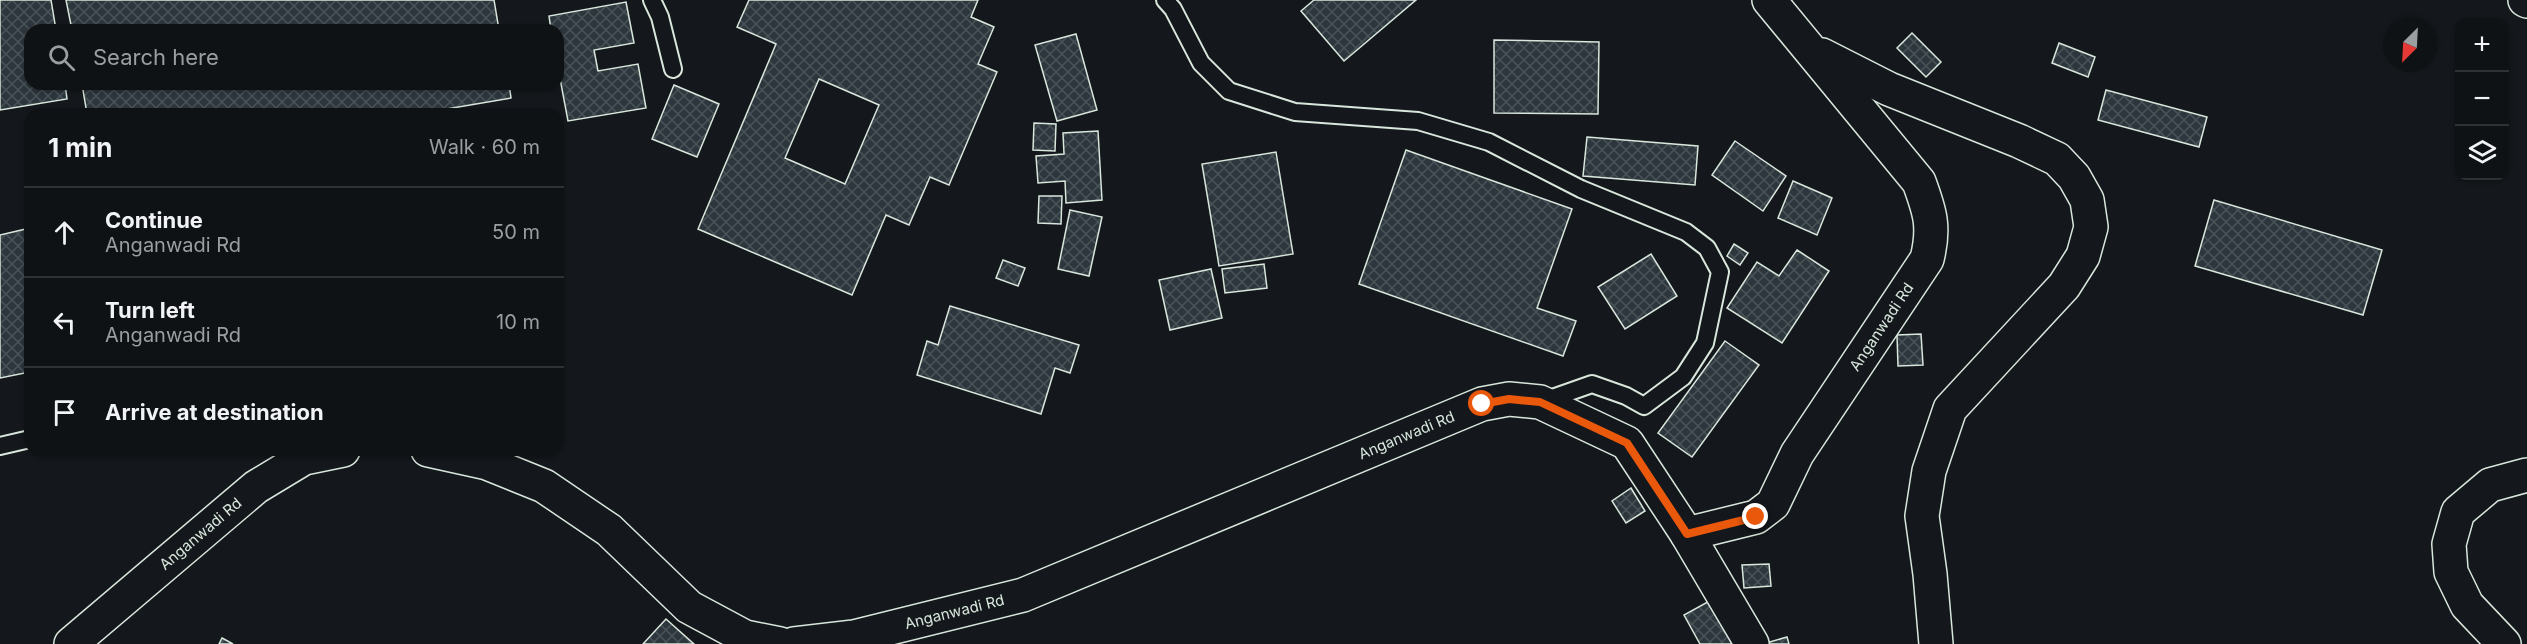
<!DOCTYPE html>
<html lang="en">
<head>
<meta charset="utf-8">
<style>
	:root { --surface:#0f1215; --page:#1d2022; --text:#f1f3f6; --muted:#9b9ea0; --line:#2f3234 }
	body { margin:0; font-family:Inter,sans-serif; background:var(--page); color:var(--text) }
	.controls { position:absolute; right:18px; top:18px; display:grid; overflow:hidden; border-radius:12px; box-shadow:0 2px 4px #0004 }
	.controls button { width:54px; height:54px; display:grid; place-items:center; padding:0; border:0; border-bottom:2px solid var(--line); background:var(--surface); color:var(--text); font:30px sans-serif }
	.compass { position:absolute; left:2383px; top:18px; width:54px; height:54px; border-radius:50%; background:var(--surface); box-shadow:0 2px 4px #0004; rotate:204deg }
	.stop { position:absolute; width:18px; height:18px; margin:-14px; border:4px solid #ea580c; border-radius:50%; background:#fff }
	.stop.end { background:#ea580c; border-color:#fff; box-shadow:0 2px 6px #0008 }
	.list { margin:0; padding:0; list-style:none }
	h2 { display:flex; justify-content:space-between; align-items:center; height:78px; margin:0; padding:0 24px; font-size:26px }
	h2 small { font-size:20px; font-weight:400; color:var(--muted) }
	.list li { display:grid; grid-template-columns:39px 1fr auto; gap:18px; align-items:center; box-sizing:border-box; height:90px; padding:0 24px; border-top:2px solid var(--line) }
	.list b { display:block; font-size:22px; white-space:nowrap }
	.list p { margin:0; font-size:20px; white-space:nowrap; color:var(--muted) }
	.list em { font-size:20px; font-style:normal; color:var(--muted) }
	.icon { flex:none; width:33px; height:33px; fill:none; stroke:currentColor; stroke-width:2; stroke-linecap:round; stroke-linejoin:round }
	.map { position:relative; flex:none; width:2527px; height:644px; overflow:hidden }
	.search { position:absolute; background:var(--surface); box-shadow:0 2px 4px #0004; left:24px; top:24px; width:540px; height:66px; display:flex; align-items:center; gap:15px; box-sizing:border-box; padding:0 21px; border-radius:18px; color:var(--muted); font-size:22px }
	.panel { position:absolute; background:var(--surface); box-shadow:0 2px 4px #0004; left:24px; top:108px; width:540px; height:348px; border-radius:18px }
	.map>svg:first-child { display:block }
	.building { fill:url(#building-cross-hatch); stroke:#d8e6dc; stroke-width:1.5; fill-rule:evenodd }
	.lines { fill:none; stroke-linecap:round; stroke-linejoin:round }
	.service-casing { stroke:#d8e6dc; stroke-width:20 }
	.minor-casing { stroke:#d8e6dc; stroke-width:36 }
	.service { stroke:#14181c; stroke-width:16 }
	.minor { stroke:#14181c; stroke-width:33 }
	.route { stroke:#ea580c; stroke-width:8 }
	.labels { text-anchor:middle; stroke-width:4.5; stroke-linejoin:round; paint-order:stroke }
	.street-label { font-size:15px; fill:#d8e6dc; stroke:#14181c }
</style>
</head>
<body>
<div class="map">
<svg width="2527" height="644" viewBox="0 0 2527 644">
	<defs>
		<pattern id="building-cross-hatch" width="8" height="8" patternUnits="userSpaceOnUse" patternTransform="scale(1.5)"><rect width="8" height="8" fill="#2c363c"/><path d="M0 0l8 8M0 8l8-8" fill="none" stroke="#4a5358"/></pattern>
	</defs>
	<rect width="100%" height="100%" fill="#14181c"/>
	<!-- building -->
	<g class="building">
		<polygon points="0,0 51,0 56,30 30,30 30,84 65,84 67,99 0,110"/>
		<polygon points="66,0 494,0 499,30 72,30"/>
		<path d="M749,0H978L971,17L994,27L978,64L997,72L949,185L930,177L909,225L886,215L852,295L698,229L776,44L737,27ZM819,79L879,105L845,184L785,158Z"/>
		<polygon points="1314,0 1416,0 1344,61 1301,11"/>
		<polygon points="626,2 634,43 594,50 598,71 638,64 646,108 568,121 558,68 558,30 551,30 549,16"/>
		<polygon points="1912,33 1941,62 1926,77 1897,48"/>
		<polygon points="1076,34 1097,110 1057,121 1035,45"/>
		<polygon points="1494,40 1599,42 1598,114 1494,113"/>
		<polygon points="2059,43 2095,57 2088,77 2052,63"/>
		<polygon points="82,84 509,84 511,98 417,114 87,114"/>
		<polygon points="674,85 719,104 697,157 652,139"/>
		<polygon points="2106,90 2207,117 2199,147 2098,120"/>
		<polygon points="1034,123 1056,124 1055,151 1033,150"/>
		<polygon points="1098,131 1102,200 1066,203 1065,181 1038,183 1036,156 1064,154 1063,133"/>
		<polygon points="1587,137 1698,146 1695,185 1583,176"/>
		<polygon points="1735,141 1786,176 1763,211 1712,175"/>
		<polygon points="1406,150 1572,209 1537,308 1576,321 1563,356 1359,284"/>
		<polygon points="1276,152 1293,254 1219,266 1202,164"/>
		<polygon points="1793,181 1832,198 1817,235 1778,218"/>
		<polygon points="1039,196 1062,196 1061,224 1038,223"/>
		<polygon points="2214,200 2382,250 2363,315 2195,266"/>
		<polygon points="1070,210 1102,217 1089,276 1058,269"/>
		<polygon points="30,228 30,372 0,378 0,235"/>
		<polygon points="1734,244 1748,253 1740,265 1727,256"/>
		<polygon points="1797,250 1829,271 1782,343 1727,308 1757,262 1779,276"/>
		<polygon points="1651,254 1677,296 1625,329 1598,287"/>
		<polygon points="1003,260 1025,268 1018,286 996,278"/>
		<polygon points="1264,264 1267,288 1225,293 1222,269"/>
		<polygon points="1211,269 1222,318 1170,330 1159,280"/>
		<polygon points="950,306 1079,345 1070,373 1055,368 1041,414 917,375 927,341 938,345"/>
		<polygon points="1921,334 1923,365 1898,366 1897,335"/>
		<polygon points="1725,341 1759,365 1692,457 1658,433"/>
		<polygon points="1631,488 1645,511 1626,523 1612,501"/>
		<polygon points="1769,564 1771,586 1744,588 1742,565"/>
		<polygon points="1713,599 1738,644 1700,644 1684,615"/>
		<polygon points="666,619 694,644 643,644"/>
		<polygon points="1787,637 1789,644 1763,644"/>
		<polygon points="222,638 233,644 219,644"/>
	</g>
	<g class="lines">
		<defs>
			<g id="service">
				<polyline points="652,0 660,17 673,69"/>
				<polyline points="1165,0 1173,9 1201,63 1229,91 1295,112 1418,121 1489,142 1581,189 1686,232 1707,248 1720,272 1705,343 1683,377 1644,406 1626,396 1592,384 1541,402"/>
				<polyline points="0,446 30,439"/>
			</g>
			<g id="minor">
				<polyline points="2525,0 2527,1"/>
				<polyline points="1822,55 1889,89 2019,141 2057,159 2074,177 2087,200 2091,227 2083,256 2064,286 1950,409 1929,471 1922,516 1930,574 1936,644"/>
				<polyline points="428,450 487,463 544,486 609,530 689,607 745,637 780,644"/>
				<polyline points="1687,534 1752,644"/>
				<path id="s1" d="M71,644L256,487L304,458L343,450"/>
				<path id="s2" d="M794,644L854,637L1023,595L1482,404L1509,399L1540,402L1627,443L1687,534L1756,517L1773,504L1797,454L1927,259C1935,227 1930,212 1919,182L1769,0"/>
				<polyline points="2504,644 2467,605 2451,572 2449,544 2458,512 2490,485 2527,475"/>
			</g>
		</defs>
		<!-- service casing -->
		<use href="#service" class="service-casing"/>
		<!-- minor casing -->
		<use href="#minor" class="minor-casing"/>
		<!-- service -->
		<use href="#service" class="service"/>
		<!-- minor -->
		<use href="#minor" class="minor"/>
	</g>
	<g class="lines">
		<!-- route -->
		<polyline class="route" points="1482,404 1509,399 1540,402 1627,443 1687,534 1756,517"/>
	</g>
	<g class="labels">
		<!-- street labels -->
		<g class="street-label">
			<text dy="5" stroke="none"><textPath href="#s2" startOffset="1296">Anganwadi Rd</textPath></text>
			<text dy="5" stroke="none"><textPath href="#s2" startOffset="650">Anganwadi Rd</textPath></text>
			<text dy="5" stroke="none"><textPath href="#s1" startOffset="170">Anganwadi Rd</textPath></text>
			<text dy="5" stroke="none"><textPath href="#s2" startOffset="164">Anganwadi Rd</textPath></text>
		</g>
	</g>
</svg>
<div class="controls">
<button>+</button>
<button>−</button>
<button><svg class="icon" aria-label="layers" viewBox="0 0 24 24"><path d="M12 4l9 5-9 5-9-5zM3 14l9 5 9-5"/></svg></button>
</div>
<svg class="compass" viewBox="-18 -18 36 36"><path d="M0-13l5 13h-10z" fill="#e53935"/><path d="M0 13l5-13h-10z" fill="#9b9ea0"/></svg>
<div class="stop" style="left:1482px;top:404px"></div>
<div class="stop end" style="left:1756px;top:517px"></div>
<div class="search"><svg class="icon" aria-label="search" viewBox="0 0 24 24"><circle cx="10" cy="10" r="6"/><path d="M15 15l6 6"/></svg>Search here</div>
<section class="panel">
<h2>1 min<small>Walk · 60 m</small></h2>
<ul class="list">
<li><svg class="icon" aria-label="ahead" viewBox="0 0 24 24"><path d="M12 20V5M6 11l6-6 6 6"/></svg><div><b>Continue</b><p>Anganwadi Rd</p></div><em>50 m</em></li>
<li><svg class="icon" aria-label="left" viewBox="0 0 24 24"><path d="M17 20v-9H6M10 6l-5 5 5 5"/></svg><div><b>Turn left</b><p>Anganwadi Rd</p></div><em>10 m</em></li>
<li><svg class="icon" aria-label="arrive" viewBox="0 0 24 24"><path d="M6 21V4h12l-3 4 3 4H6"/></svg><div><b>Arrive at destination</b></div></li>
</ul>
</section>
</div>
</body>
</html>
